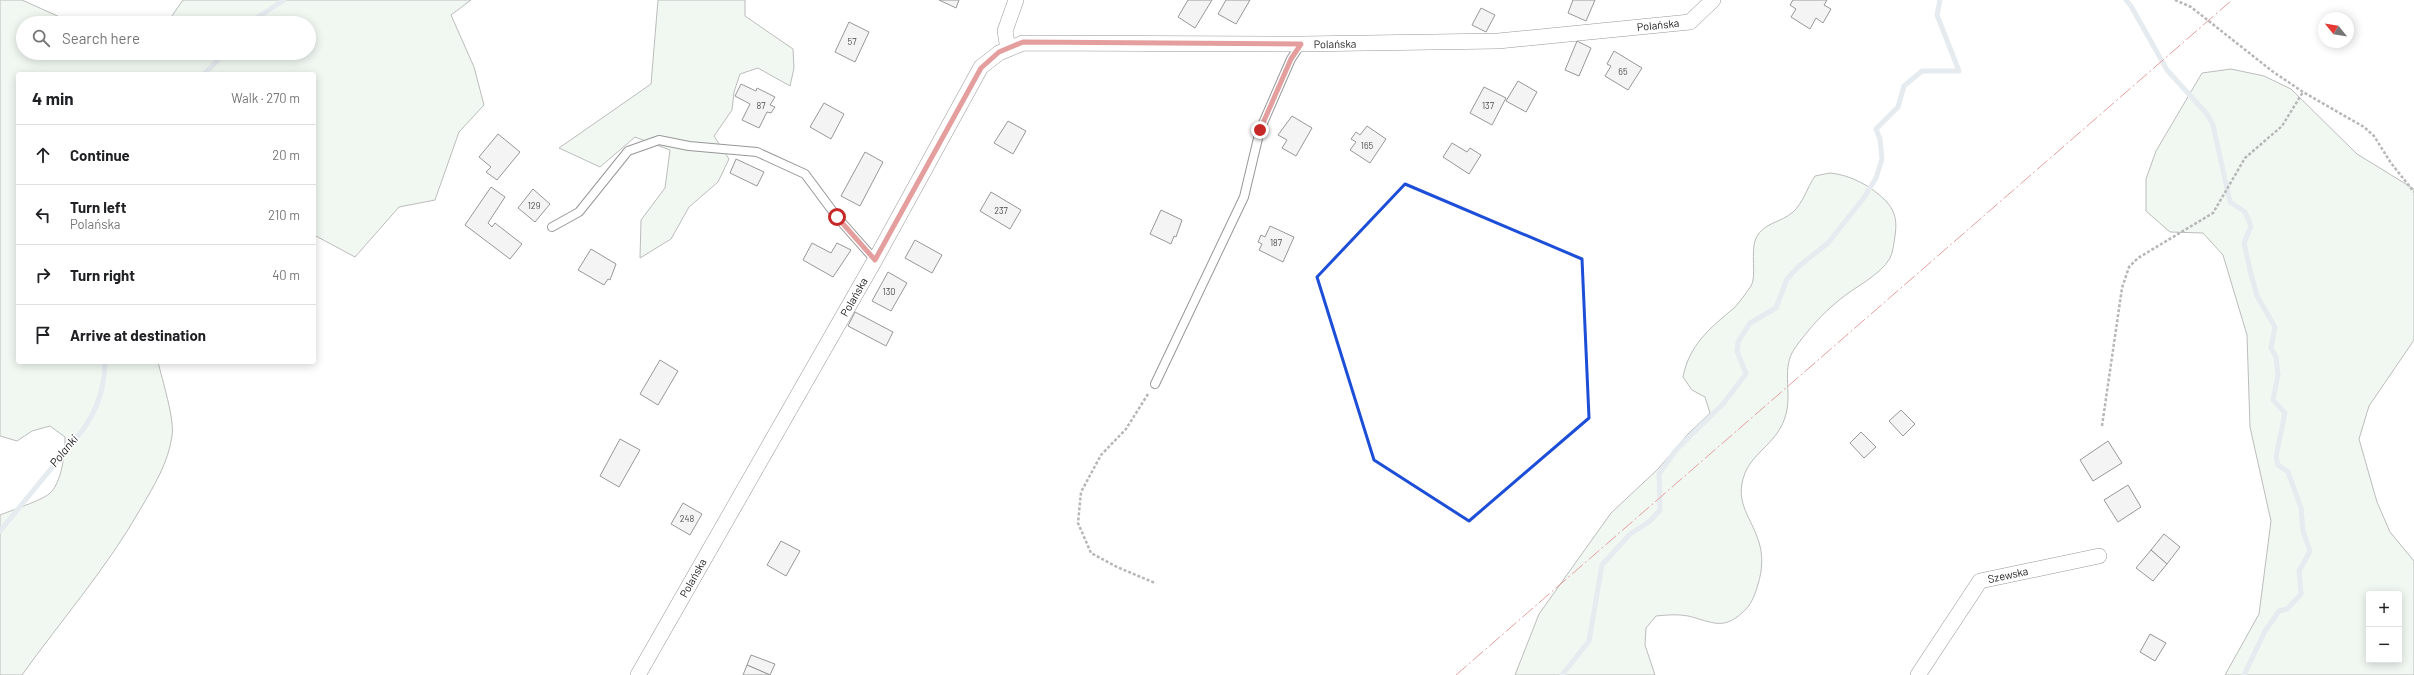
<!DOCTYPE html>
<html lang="en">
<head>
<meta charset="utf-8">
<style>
	:root { --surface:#fff; --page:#f2f2f2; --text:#202124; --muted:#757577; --line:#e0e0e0 }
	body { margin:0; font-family:Barlow,sans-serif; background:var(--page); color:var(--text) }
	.controls { position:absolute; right:12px; bottom:12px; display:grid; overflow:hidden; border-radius:4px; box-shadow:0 2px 10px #0003 }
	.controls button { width:36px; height:36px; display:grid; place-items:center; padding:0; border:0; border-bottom:1px solid var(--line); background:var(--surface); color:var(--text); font:20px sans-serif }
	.compass { position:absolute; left:2318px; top:12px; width:36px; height:36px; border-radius:50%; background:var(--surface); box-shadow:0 2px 10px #0003; rotate:300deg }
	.stop { position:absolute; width:12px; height:12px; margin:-9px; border:3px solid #c62828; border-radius:50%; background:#fff }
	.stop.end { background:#c62828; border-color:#fff; box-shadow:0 1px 4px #0008 }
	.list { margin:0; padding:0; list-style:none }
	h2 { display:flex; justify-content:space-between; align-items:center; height:52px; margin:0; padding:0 16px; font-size:17px }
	h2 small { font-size:13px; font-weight:400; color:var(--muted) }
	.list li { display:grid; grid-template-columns:26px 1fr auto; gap:12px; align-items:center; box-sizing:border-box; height:60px; padding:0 16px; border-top:1px solid var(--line) }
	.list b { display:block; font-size:15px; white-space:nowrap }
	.list p { margin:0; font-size:13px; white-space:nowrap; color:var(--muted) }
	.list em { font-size:13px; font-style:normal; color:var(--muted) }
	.icon { flex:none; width:22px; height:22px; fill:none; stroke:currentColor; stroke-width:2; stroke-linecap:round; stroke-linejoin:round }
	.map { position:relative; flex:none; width:2414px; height:675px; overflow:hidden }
	.search { position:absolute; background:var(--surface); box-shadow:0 2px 10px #0003; left:16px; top:16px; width:300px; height:44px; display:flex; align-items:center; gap:10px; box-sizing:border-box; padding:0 14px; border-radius:22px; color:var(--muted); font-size:15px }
	.panel { position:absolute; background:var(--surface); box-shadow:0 2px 10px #0003; left:16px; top:72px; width:300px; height:292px; border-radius:4px }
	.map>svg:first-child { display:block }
	.green { fill:#e0efe3; stroke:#6a6a6a; fill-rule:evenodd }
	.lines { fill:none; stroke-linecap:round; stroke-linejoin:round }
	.stream { stroke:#c6d2dc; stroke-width:5 }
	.building { fill:#e6e6e6; stroke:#1a1a1a }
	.service-casing { stroke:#1a1a1a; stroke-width:10 }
	.minor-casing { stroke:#1a1a1a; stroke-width:16 }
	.path { stroke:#5f5f5f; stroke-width:2.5; stroke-dasharray:3 2; stroke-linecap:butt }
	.service { stroke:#fff; stroke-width:8 }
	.minor { stroke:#fff; stroke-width:15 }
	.power { stroke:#c62828; stroke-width:1; stroke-dasharray:14 3 2 3; stroke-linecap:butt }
	.route { stroke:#c62828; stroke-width:5 }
	.marked { fill:none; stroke:#1d4ed8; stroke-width:3; stroke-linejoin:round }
	.labels { text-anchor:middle; stroke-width:3; stroke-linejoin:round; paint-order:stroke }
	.number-label { font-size:9px; fill:#4d4d4d }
	.street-label { font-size:11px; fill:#1a1a1a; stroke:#fff }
	.water-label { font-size:12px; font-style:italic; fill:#1a1a1a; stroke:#fff }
</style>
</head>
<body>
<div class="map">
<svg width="2414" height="675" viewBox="0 0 2414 675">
	<rect width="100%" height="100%" fill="#fff"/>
	<!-- green -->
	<g class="green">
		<path d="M0,0H22L73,23H23V53H309V23H167L183,0H471L451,15L474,67L484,105L459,132L435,200L399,207L355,257L314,235V74H18V362H158C162,379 175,420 172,436C168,463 155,484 141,508C107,568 62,619 22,675H0V515C10,511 42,500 49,494C62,483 65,453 65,437L50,426L32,431L17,441L0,436Z"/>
		<polygon points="658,0 745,0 745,16 793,49 794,68 790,86 758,68 740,74 734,92 732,110 714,136 729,159 718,182 689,207 671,239 640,258 641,220 665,188 670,150 635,137 600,167 559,148 651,84"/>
		<path d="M2231,69L2264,76L2291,89L2357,154L2414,189V340L2369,406L2359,439L2377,502L2390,532L2414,561V675H2225L2259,614L2271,521L2250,427L2247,335L2223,255L2203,233L2170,232L2146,211V179L2156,151L2202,73ZM2369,594H2399V660H2369Z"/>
		<path d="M1830,173C1851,175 1871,186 1886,201C1896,212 1897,222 1895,236C1894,243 1893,252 1890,258C1880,276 1854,287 1838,301C1822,314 1807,331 1795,348C1781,367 1792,392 1786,414C1779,442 1754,451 1745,473C1733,504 1753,518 1760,546C1763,558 1762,572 1758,584C1756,592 1752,603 1746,609C1724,632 1713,622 1688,616C1677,614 1667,615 1656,616L1646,628L1645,645L1655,675H1515L1539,614L1611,513L1658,469L1688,434L1710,413L1705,397L1692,390L1683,377C1689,345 1710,328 1734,308C1740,302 1746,293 1751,286C1757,277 1750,251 1756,238C1764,222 1781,223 1793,212C1803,203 1807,188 1815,176Z"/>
	</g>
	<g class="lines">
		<!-- stream -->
		<g class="stream">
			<polyline points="2126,0 2131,6 2167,70 2207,114 2213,125 2230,202 2245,212 2251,226 2244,243 2251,274 2257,296 2275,327 2271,348 2276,357 2278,375 2273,400 2285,413 2276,457 2278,465 2288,472 2301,508 2303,531 2310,551 2299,571 2301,594 2287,609 2279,611 2265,631 2244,675"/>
			<polyline points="252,23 258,17 284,0"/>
			<polyline points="204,74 225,53"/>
			<path d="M0,531L82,431C98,408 104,390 105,362"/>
			<polyline points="1562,675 1589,641 1602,565 1630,534 1649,522 1660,510 1659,474 1676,450 1723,404 1746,374 1737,351 1738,342 1750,323 1776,308 1787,279 1798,267 1828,243 1863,199 1876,178 1882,159 1880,139 1876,129 1898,107 1904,86 1922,71 1959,71 1937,15 1940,0"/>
		</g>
	</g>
	<!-- building -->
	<g class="building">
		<polygon points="939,0 959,0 956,8"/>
		<polygon points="1188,0 1212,0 1195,28 1178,17"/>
		<polygon points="1226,0 1250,0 1236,24 1218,14"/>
		<polygon points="1573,0 1595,0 1586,21 1568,13"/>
		<polygon points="1793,0 1827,0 1824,5 1831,9 1823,23 1816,18 1810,29 1791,17 1796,9 1790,5"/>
		<polygon points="1481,8 1495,15 1486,32 1472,25"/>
		<polygon points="849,22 869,32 855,62 835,52"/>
		<polygon points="1577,41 1591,48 1579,76 1565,70"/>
		<polygon points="1614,51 1642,68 1628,90 1605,76 1611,66 1607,64"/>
		<polygon points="1518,81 1537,92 1526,112 1506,101"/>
		<polygon points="741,84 756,91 757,88 775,97 770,105 775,107 771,113 767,112 759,128 742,120 750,104 735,96"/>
		<polygon points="1484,87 1506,98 1492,125 1470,113"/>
		<polygon points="824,103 844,114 831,139 810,127"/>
		<polygon points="1292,116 1312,128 1296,156 1282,148 1287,140 1278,135"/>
		<polygon points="1008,121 1026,131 1013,154 994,143"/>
		<polygon points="1367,126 1386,139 1370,163 1350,150 1356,142 1351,139 1356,132 1360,135"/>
		<polygon points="498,134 520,152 497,180 486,172 491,167 479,157"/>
		<polygon points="1452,143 1467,152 1470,148 1481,155 1469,174 1443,157"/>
		<polygon points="865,152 883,162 860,206 841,196"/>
		<polygon points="736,159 764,172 757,186 730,173"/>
		<polygon points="491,187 505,197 488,223 492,227 495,223 522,244 510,259 465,225"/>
		<polygon points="533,189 550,204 535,222 518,208"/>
		<polygon points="991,192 1021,210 1010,229 980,211"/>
		<polygon points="1161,210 1182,220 1176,237 1174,236 1171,244 1150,234"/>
		<polygon points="1270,226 1294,237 1283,262 1259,250 1262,244 1258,242 1261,235 1265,237"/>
		<polygon points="915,240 942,255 932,273 905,258"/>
		<polygon points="812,243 831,253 837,243 851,250 833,277 803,260"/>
		<polygon points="591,249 616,264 610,280 608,279 604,285 578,270"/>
		<polygon points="888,272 907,283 891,311 872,301"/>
		<polygon points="855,312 893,332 886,346 848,326"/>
		<polygon points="660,360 678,371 658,405 640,394"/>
		<polygon points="1901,410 1915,424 1903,436 1889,421"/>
		<polygon points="1861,432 1876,447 1864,458 1850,443"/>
		<polygon points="620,439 640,450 619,487 600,476"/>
		<polygon points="2108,441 2122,463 2093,481 2080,460"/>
		<polygon points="2128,485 2141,507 2118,522 2104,500"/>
		<polygon points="683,503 702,514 690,535 671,524"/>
		<polygon points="2164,534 2180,547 2167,564 2151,550"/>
		<polygon points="781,541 800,551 786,576 767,565"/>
		<polygon points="2151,550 2167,564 2153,581 2136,568"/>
		<polygon points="2150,634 2166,643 2155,661 2140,652"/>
		<polygon points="751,655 775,664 770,675 747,665"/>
		<polygon points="747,665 770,675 743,675"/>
	</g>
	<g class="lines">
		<defs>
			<g id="service">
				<polyline points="552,227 579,212 628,151 659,140 689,146 757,152 805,174 837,217 875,260"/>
				<polyline points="1155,384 1244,197 1260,130 1291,59 1301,44"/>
			</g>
			<g id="minor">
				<polyline points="1008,49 1005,31 1016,0"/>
				<polyline points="638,675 875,260 981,67 999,53 1023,43 1301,44 1498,41 1690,22 1713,0"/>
				<polyline points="1918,675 1980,581 2099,556"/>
			</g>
		</defs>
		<!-- service casing -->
		<use href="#service" class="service-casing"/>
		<!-- minor casing -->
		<use href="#minor" class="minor-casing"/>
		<!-- path -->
		<g class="path">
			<polyline points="2175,0 2191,7 2272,71 2303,92 2364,127 2374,136 2391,163 2414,192"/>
			<polyline points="1148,394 1126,429 1101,455 1081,492 1078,523 1091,553 1117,567 1155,583"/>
			<polyline points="2102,426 2122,288 2129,267 2138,258 2213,213 2245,158 2282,126 2303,92"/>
		</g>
		<!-- service -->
		<use href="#service" class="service"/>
		<!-- minor -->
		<use href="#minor" class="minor"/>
		<!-- power -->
		<polyline class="power" points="1456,675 2232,0"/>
	</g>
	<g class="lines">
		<!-- route -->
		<polyline class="route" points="837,217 875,260 981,68 999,52 1023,42 1301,44 1291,59 1260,130"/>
	</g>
	<!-- marked area -->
	<path d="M0 0H2414V675H0ZM1405,184L1582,259L1589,418L1469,521L1374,460L1317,277Z" fill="#fff" fill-opacity=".55" fill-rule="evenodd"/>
	<path class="marked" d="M1405,184L1582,259L1589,418L1469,521L1374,460L1317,277Z"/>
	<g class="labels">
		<!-- number labels -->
		<g class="number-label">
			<text x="852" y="45">57</text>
			<text x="1623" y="75">65</text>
			<text x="761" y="109">87</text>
			<text x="1488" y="109">137</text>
			<text x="1367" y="149">165</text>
			<text x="534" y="209">129</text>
			<text x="1001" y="214">237</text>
			<text x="1276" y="246">187</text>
			<text x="889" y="295">130</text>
			<text x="687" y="522">248</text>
		</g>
		<!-- street labels -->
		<g class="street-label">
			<text transform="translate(1658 25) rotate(-6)" y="4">Polańska</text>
			<text transform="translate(1335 44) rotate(-1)" y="4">Polańska</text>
			<text transform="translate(854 297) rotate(-60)" y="4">Polańska</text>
			<text transform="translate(2008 575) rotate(-12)" y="4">Szewska</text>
			<text transform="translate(693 578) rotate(-61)" y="4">Polańska</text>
		</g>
		<!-- water labels -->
		<g class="water-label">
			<text transform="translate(64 451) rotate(-51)" y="4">Polanki</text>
		</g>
	</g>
</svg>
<div class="controls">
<button>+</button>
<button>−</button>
</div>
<svg class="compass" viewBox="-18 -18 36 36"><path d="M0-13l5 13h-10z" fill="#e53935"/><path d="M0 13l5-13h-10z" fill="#757577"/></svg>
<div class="stop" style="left:837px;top:217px"></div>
<div class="stop end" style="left:1260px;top:130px"></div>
<div class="search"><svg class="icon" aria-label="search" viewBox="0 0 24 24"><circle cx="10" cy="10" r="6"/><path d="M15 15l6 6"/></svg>Search here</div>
<section class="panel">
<h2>4 min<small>Walk · 270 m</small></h2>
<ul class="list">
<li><svg class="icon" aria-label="ahead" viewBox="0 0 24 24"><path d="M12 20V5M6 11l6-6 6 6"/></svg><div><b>Continue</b></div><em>20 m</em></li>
<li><svg class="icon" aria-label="left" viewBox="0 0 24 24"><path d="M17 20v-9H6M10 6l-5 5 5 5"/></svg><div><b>Turn left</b><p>Polańska</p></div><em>210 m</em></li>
<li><svg class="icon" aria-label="right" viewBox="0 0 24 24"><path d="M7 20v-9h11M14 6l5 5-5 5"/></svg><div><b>Turn right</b></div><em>40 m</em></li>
<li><svg class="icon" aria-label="arrive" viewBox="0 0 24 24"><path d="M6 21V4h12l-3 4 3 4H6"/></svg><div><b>Arrive at destination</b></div></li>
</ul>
</section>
</div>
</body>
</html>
